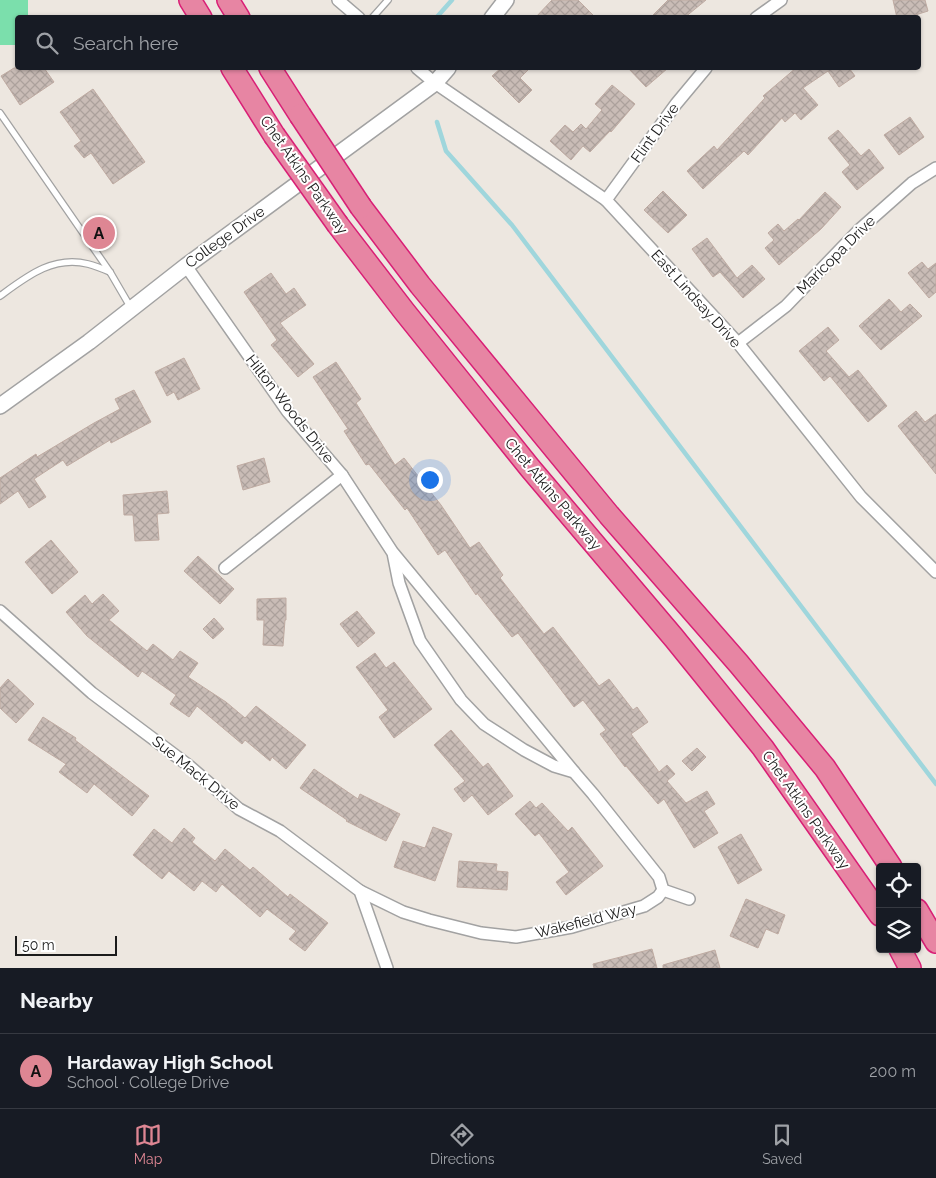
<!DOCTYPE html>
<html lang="en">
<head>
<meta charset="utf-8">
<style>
	:root { --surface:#171b24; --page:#242831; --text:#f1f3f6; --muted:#9ea1a6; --line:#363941; --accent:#de8693 }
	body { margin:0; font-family:Raleway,sans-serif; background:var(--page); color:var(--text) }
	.controls { position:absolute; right:15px; bottom:15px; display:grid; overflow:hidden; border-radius:5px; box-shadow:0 1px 4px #0004 }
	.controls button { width:45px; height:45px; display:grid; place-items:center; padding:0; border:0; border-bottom:1px solid var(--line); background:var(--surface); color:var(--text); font:25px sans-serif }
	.scale { position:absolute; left:15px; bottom:12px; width:102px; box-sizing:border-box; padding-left:5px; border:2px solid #1b1b1b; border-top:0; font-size:14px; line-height:18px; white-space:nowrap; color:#1b1b1b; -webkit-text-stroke:4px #fff; paint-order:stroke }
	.you { position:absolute; left:429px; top:479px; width:18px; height:18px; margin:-12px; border:4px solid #fff; border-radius:50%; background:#1a73e8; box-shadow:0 0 0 8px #1a73e833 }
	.badge { display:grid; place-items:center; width:32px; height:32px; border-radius:50%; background:var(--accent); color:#111; font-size:16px; font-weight:700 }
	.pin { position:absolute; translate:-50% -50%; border:2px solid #fff; box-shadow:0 1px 5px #0006 }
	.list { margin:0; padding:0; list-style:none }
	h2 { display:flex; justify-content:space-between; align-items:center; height:65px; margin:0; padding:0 20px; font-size:21px }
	h2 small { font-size:16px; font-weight:400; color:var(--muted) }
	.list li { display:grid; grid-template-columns:32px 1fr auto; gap:15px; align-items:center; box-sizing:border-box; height:75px; padding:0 20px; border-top:1px solid var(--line) }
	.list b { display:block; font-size:19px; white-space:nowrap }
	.list p { margin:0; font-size:16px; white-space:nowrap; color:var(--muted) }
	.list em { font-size:16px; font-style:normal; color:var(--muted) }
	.icon { flex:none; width:28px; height:28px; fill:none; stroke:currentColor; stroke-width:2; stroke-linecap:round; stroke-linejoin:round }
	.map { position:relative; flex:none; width:936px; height:968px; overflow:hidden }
	.search { position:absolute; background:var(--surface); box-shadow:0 1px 4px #0004; left:15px; right:15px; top:15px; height:55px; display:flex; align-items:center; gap:12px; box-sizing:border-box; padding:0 18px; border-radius:5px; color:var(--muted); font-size:19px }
	.sheet { height:140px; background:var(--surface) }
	nav { display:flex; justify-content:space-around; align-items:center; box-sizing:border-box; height:70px; border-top:1px solid var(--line); background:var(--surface); font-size:14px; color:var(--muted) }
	nav a { display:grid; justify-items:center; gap:2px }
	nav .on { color:var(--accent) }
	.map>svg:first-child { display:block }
	.pitch { fill:#7bdfac }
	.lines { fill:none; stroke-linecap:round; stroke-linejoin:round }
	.stream { stroke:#9fd6dc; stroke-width:4.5 }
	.building { fill:url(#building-cross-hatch); stroke:#bfaba2 }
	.service-casing { stroke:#a2a2a2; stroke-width:8 }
	.minor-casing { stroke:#a2a2a2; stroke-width:14 }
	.tertiary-casing { stroke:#a2a2a2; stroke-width:18 }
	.motorway-casing { stroke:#d91f76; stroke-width:24 }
	.service { stroke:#fff; stroke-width:5.5 }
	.minor { stroke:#fff; stroke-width:11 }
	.tertiary { stroke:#fff; stroke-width:15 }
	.motorway { stroke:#e785a3; stroke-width:21 }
	.motorway-bridge-casing { stroke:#d91f76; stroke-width:24; stroke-linecap:butt }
	.motorway-bridge { stroke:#e785a3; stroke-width:21 }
	.labels { text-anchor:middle; stroke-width:4; stroke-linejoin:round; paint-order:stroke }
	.street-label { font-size:15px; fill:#1b1b1b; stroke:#fff }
</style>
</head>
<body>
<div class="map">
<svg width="936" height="968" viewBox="0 0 936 968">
	<defs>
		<pattern id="building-cross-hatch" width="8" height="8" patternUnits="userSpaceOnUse" patternTransform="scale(1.25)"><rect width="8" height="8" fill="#c9bcb6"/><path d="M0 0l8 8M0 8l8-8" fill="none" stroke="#aca19c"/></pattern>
	</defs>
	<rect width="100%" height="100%" fill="#ede7e0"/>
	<!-- pitch -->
	<polygon class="pitch" points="0,0 28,0 28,17 18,18 17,45 0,45"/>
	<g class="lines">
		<!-- stream -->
		<g class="stream">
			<polyline points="436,18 452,0"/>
			<polyline points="437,122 446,151 512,225 936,784"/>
		</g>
	</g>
	<!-- building -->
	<g class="building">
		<polygon points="552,0 578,0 596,18 535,18"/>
		<polygon points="668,0 706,0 684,18 650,18"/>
		<polygon points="893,0 925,0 928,11 906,18 897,18"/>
		<polygon points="14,68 44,68 54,82 20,105 1,76"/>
		<polygon points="501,68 530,68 520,78 532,90 519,103 492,76"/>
		<polygon points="628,68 668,68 646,87"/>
		<polygon points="796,68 849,68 855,76 839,87 828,71 803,88 818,105 801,120 795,113 785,122 782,118 748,155 744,151 703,189 687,171 714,146 717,150 765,98 763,96"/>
		<polygon points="612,85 635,104 611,132 610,131 590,152 583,146 571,160 550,141 565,125 573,132 581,124 586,129 602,110 595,104"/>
		<polygon points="93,89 145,162 113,184 91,153 84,158 74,146 81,141 60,112"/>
		<polygon points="910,117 924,137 899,155 884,135"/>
		<polygon points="838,130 861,156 869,149 884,168 857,190 842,172 850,165 828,138"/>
		<polygon points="663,191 687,215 668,233 644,210"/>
		<polygon points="825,192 841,207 821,229 779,265 765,248 774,240 768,233 778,224 784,231 798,219 799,220"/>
		<polygon points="707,238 737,278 752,265 765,279 743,298 720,272 713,277 692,249"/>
		<polygon points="922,262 928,269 936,263 936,292 929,298 908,273"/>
		<polygon points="271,273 286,294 294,288 306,305 280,323 314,364 298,377 271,345 277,340 244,292"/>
		<polygon points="889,299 901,312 910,304 922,316 881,350 859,326"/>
		<polygon points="828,327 839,340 826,351 849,377 858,370 887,406 868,422 830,376 824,381 799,351"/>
		<polygon points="184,358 200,389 178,400 174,392 167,396 155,372"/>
		<polygon points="336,362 361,399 356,403 395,465 404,458 441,505 470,548 479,542 503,575 500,578 544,634 553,627 599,686 609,679 633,710 637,707 648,722 631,734 659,772 667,765 675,774 667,781 686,803 707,791 715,804 704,811 718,833 694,848 664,799 658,804 626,766 625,767 600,734 606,730 583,700 574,707 518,633 512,637 477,593 476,595 445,550 438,555 407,508 405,510 369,464 366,465 344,431 348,429 313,377"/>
		<polygon points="134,390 151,422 111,443 110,440 67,466 63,460 34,479 46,497 29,508 18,491 0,504 0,478 36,454 37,457 94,423 120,409 115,399"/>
		<polygon points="916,411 925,422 936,414 936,474 898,426"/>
		<polygon points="264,458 270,482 243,490 237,466"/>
		<polygon points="167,491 169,513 157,514 159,540 135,541 133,515 124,515 123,495"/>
		<polygon points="51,540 78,572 52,594 25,562"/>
		<polygon points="198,556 234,589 220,604 184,571"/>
		<polygon points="103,594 119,611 109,620 147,651 153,644 173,660 180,651 198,663 188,677 226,702 245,718 256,706 306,745 286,769 272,757 270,761 245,740 242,744 197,706 189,717 170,704 176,695 142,671 138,677 87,636 66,612 85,595 92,604"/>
		<polygon points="286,598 286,620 285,620 283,646 263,645 264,620 257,620 257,599"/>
		<polygon points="357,611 375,633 358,647 340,624"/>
		<polygon points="214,618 224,629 213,639 203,629"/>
		<polygon points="375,653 386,668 394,662 432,709 394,738 379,717 388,710 356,667"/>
		<polygon points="8,679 34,704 16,723 0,708 0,688"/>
		<polygon points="43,717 76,738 75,740 149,796 132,816 94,784 87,793 59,772 66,764 28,740"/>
		<polygon points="451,730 483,767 488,763 513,796 488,815 472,795 464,802 454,789 465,781 434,745"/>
		<polygon points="697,748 706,757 692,771 682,761"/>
		<polygon points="314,769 358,799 360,794 400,814 386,841 346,821 347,820 300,788"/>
		<polygon points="530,801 536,808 542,803 568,831 572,827 603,866 566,895 556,882 569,872 539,833 535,836 515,814"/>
		<polygon points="433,827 452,834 435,881 394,867 403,841 425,848"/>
		<polygon points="184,828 195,838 192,842 215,861 225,849 250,870 253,867 288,897 290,894 328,923 305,951 289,939 296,931 267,909 260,917 222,884 216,892 202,881 194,891 169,871 162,879 133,855 154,829 172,843"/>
		<polygon points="741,834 762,870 738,884 718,847"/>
		<polygon points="459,861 497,864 496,871 508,872 507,890 457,887"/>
		<polygon points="746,899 785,915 778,934 766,929 758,948 730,936"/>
		<polygon points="652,949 657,968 594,968 593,964"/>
		<polygon points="715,950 720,968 663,968 663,965"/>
	</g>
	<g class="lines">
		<defs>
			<g id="service">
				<polyline points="372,18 388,0"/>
				<polyline points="0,113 110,272 131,308"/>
				<path d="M0,296C26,277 53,255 88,264C96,266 103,269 110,272"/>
			</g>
			<g id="minor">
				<polyline points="338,0 359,18"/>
				<polyline points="756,18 781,0"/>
				<polyline points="417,68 435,83 606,200 738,343 861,497 936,572"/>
				<polyline points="606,200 676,104 706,68"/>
				<polyline points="186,266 288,412 342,475 393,553 399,583 420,641 461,700 484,724 524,750 554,766 574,772 593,794 659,877 663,890 689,899"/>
				<polyline points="738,343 786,306 859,230 912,183 936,168"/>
				<polyline points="394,554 574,772"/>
				<polyline points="225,568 342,475"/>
				<polyline points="0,611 92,693 188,765 239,809 280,831 360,891 387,968"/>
				<polyline points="360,891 403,912 429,920 481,933 516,937 572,927 644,906 658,897 663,890"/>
			</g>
			<g id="tertiary">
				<polyline points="492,18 506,0"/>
				<polyline points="0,406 89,342 186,266 435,83 448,68"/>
			</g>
			<g id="motorway">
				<polyline points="190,0 201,18"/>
				<polyline points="228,0 239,18"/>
				<polyline points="232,68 274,135"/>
				<polyline points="270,68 300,115"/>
				<polyline points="361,207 420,285 609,515 739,664 825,768 891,867"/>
				<polyline points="338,225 404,311 530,468 674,638 763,748 880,915"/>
				<polyline points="917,910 936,942"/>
				<polyline points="900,949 910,968"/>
			</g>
		</defs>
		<!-- service casing -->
		<use href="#service" class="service-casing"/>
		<!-- minor casing -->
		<use href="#minor" class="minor-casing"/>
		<!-- tertiary casing -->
		<use href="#tertiary" class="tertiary-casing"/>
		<!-- motorway casing -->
		<use href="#motorway" class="motorway-casing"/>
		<!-- service -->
		<use href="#service" class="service"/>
		<!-- minor -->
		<use href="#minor" class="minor"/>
		<!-- tertiary -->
		<use href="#tertiary" class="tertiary"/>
		<!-- motorway -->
		<use href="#motorway" class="motorway"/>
		<defs>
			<g id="motorway-bridge">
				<polyline points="300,115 361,207"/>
				<polyline points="274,135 338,225"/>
			</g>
		</defs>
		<!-- motorway-bridge casing -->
		<use href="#motorway-bridge" class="motorway-bridge-casing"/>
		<!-- motorway-bridge -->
		<use href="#motorway-bridge" class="motorway-bridge"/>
	</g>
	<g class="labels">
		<!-- street labels -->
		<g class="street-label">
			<text transform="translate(655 133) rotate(-54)" y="5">Flint Drive</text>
			<text transform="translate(304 175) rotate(55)" y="5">Chet Atkins Parkway</text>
			<text transform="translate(225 237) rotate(-36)" y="5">College Drive</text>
			<text transform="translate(836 255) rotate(-45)" y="5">Maricopa Drive</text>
			<text transform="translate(696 299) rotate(48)" y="5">East Lindsay Drive</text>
			<text transform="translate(290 409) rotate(52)" y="5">Hilton Woods Drive</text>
			<text transform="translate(553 494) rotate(50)" y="5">Chet Atkins Parkway</text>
			<text transform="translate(196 773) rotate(39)" y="5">Sue Mack Drive</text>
			<text transform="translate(806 810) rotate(55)" y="5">Chet Atkins Parkway</text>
			<text transform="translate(586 921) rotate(-14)" y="5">Wakefield Way</text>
		</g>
	</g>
</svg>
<div class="controls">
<button><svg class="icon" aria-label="locate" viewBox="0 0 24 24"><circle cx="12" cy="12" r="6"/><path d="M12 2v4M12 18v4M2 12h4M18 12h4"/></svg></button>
<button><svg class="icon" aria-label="layers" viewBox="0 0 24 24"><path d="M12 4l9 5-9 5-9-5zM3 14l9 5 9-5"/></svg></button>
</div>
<div class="scale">50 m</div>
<div class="you"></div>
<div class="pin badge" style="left:99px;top:233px">A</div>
<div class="search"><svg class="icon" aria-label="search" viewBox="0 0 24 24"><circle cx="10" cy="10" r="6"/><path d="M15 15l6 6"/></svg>Search here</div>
</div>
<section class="sheet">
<h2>Nearby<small></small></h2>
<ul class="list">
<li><span class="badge">A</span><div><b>Hardaway High School</b><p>School · College Drive</p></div><em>200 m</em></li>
</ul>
</section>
<nav>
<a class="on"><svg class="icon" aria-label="map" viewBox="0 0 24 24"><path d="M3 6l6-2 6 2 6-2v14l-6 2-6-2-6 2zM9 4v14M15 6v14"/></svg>Map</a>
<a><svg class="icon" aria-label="directions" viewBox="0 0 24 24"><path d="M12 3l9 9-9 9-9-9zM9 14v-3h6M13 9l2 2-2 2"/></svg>Directions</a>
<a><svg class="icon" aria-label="saved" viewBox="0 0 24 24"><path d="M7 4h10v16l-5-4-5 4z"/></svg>Saved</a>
</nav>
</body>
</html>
